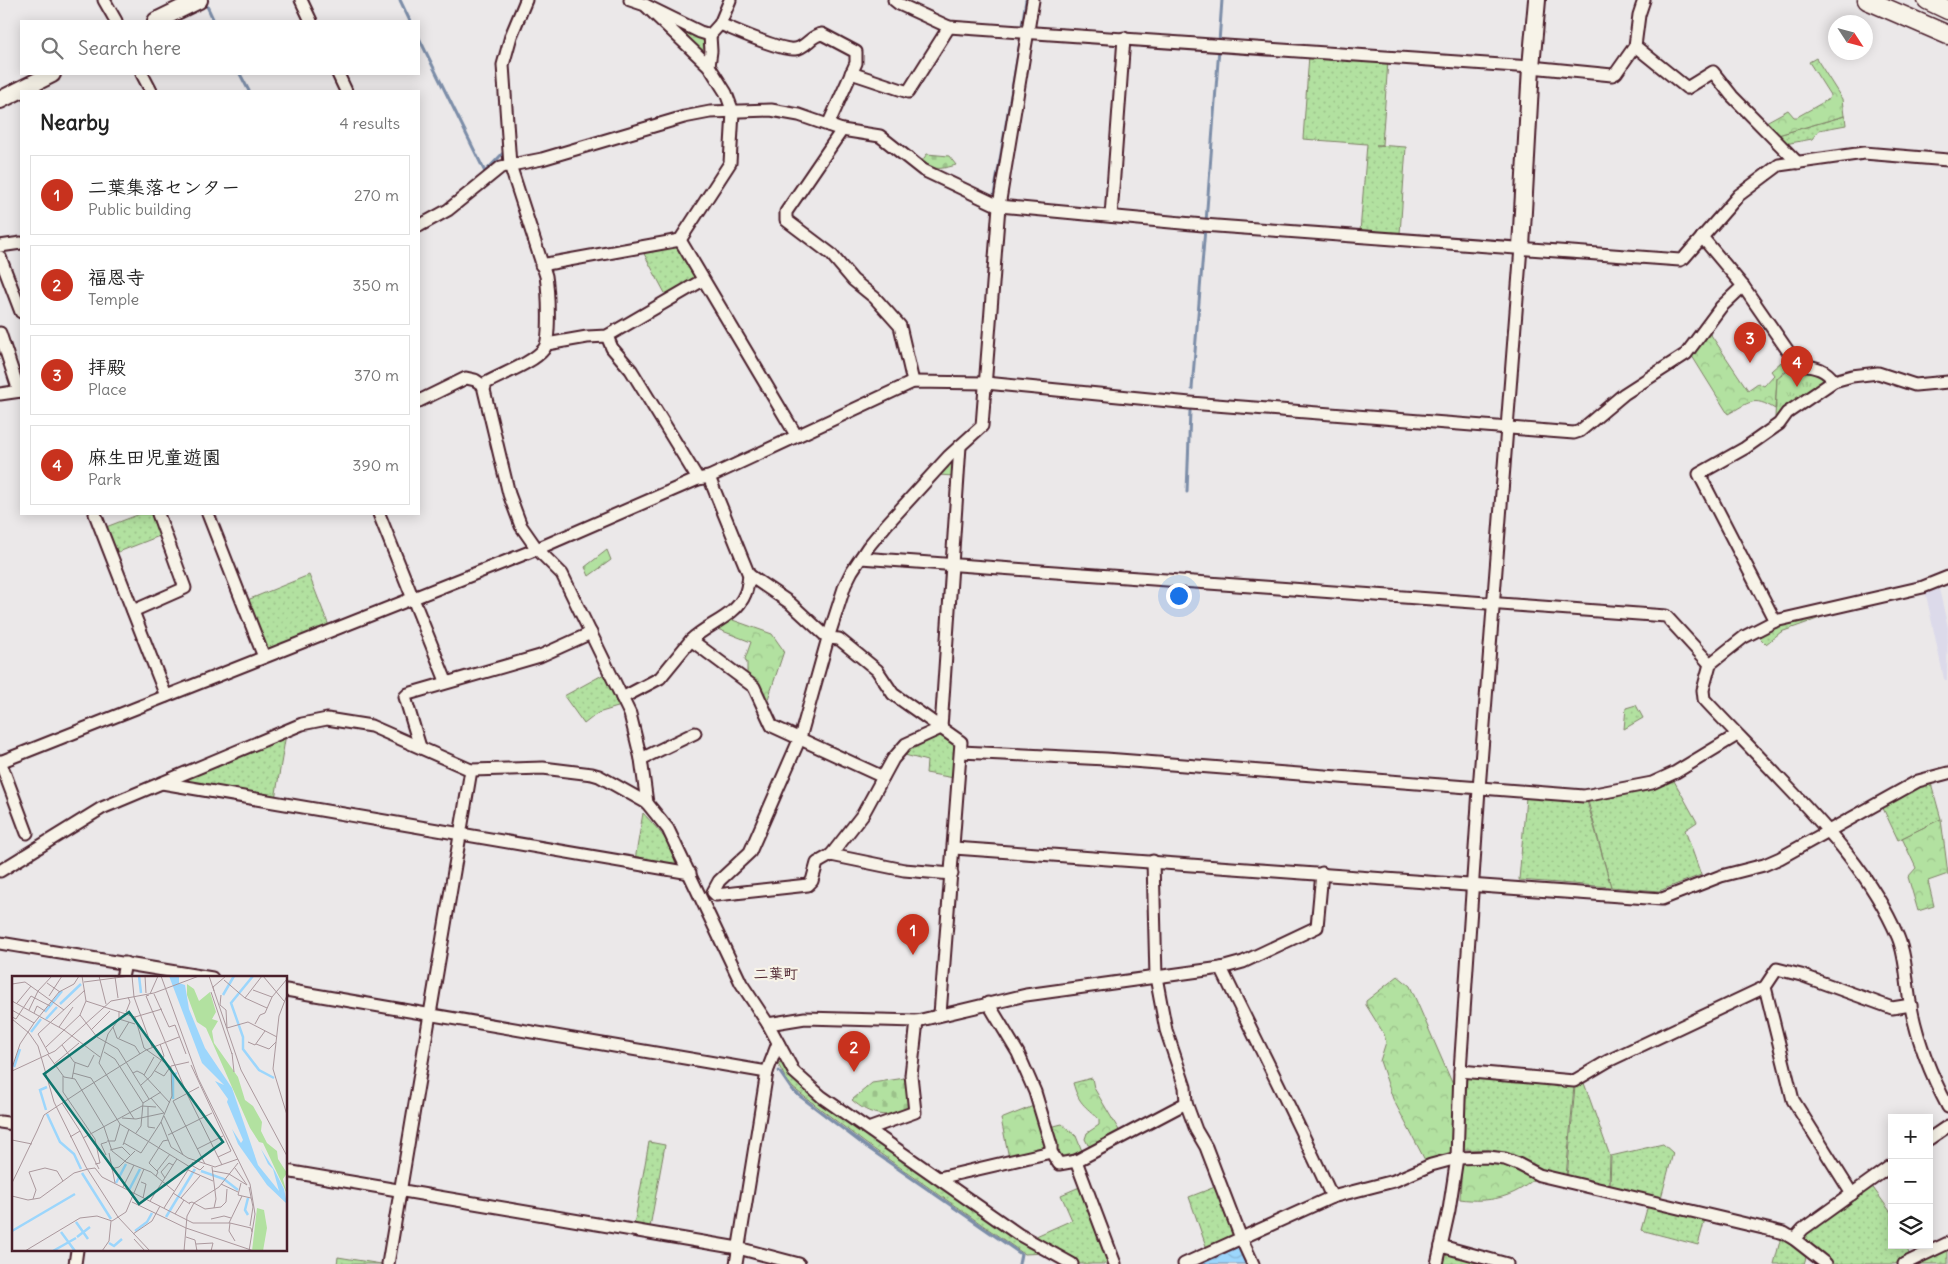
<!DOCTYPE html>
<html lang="en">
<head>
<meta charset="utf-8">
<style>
	:root { --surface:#fff; --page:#f2f2f2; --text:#222; --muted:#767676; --line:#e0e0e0; --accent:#c8321e }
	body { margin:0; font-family:Delius,"Klee One",sans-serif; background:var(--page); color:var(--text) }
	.controls { position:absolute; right:15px; bottom:15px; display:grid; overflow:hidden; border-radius:0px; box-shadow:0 2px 12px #0003 }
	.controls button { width:45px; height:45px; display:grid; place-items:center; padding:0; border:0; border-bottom:1px solid var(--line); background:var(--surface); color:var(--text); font:25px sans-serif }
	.compass { position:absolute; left:1828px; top:15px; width:45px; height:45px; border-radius:50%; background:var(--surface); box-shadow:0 2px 12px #0003; rotate:126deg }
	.you { position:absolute; left:1178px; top:595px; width:18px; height:18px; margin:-12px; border:4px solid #fff; border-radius:50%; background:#1a73e8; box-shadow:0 0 0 8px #1a73e833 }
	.badge { display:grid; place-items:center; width:32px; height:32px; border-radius:50%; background:var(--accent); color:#fff; font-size:16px; font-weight:700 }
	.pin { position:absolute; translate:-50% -41px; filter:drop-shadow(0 1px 2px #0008) }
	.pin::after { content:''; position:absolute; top:26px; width:18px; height:15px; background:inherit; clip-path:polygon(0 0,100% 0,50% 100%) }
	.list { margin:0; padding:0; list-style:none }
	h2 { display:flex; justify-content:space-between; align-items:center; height:65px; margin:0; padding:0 20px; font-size:21px }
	h2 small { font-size:16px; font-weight:400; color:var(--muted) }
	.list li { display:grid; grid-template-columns:32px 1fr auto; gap:15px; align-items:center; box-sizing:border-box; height:80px; margin:0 10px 10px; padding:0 10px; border:1px solid var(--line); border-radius:0px }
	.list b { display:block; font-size:19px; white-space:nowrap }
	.list p { margin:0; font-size:16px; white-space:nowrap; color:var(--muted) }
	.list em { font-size:16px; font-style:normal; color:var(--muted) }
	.icon { flex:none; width:28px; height:28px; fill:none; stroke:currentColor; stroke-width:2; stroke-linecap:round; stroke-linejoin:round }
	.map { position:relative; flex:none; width:1948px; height:1264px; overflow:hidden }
	.search { position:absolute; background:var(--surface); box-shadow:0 2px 12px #0003; left:20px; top:20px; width:400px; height:55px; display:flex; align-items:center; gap:12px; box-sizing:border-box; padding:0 18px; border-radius:0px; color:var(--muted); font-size:19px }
	.panel { position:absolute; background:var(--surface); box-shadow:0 2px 12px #0003; left:20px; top:90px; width:400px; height:425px; border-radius:0px }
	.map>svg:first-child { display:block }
	.built { fill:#dcdaea }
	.grass { fill:url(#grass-dots); stroke:#7e8066 }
	.forest { fill:url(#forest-crowns); stroke:#7e8066 }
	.cemetery { fill:url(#cemetery-stones); stroke:#7e8066 }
	.park { fill:url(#park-tufts); stroke:#7e8066 }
	.water { fill:url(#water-waves); stroke:#7b8da8 }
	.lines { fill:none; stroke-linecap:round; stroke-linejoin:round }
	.stream { stroke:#7b8da8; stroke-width:3 }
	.street-casing { stroke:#4a1f2b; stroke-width:15 }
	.secondary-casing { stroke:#4a1f2b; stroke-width:20 }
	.primary-casing { stroke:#4a1f2b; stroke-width:21 }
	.street { stroke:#f7f3e8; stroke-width:11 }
	.secondary { stroke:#f7f3e8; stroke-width:16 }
	.primary { stroke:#f7f3e8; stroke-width:18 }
	.labels { text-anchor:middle; stroke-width:4.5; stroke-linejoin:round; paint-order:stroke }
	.quarter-label { font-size:15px; font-weight:bold; fill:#4a1f2b; stroke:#f7f3e8 }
	.inset-river { fill:none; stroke:#9cd6fc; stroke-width:2.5 }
	.inset-road { fill:none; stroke:#ab989d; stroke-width:1 }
	.view { fill:#0f766e; fill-opacity:0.15; stroke:#0f766e; stroke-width:2.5 }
	.inset-edge { fill:none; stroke:#4a1f2b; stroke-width:2.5 }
</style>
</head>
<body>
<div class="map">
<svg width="1948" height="1264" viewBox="0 0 1948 1264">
	<defs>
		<pattern id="grass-dots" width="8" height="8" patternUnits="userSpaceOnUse" patternTransform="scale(1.25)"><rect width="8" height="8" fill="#b2e1a0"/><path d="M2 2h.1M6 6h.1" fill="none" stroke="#9bc18a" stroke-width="1.8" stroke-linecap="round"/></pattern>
		<pattern id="forest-crowns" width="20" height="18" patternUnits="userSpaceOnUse" patternTransform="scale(1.25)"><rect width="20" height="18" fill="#b2e1a0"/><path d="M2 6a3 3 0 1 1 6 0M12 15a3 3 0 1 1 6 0" fill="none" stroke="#9bc18a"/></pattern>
		<pattern id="cemetery-stones" width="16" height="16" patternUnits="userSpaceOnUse" patternTransform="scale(1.25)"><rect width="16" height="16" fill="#b2e1a0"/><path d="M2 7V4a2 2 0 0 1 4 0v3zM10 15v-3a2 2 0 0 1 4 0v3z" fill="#9bc18a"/></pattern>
		<pattern id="park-tufts" width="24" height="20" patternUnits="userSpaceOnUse" patternTransform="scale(1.25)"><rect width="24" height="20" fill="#b2e1a0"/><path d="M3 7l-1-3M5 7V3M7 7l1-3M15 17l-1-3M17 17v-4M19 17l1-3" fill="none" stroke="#9bc18a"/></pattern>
		<pattern id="water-waves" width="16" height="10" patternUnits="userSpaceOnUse" patternTransform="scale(1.25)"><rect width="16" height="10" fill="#9cd6fc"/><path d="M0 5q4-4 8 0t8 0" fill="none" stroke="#88b7d8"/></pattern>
	</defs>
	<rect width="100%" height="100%" fill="#ebe8e9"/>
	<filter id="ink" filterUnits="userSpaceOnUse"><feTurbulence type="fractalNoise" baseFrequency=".02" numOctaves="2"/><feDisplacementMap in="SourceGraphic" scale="10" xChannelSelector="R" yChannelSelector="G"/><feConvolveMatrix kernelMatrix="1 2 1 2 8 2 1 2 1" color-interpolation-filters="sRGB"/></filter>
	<g filter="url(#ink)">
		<!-- built -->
		<polygon class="built" points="1938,585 1948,627 1947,681 1944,679 1925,590"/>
		<!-- grass -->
		<g class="grass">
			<polygon points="1309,55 1388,61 1382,145 1376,145 1406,147 1400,234 1360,232 1367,144 1303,139"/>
			<polygon points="1845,116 1846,125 1819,130 1812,139 1785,144 1778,135"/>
			<polygon points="678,246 695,274 694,279 666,295 642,250"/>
			<polygon points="956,457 954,476 938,475"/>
			<polygon points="140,514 154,514 162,535 116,553 106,527"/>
			<polygon points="309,575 329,626 265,652 245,601"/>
			<polygon points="1819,617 1820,618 1781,632 1766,644 1759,637 1778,625"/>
			<polygon points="606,673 621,706 598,713 584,724 564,696"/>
			<polygon points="1636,705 1643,718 1624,729 1626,708"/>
			<polygon points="286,734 275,799 175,782"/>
			<polygon points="940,734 953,741 955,746 954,778 926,773 927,761 901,754 906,749"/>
			<polygon points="1673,779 1697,822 1685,830 1701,875 1659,891 1611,887 1588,801 1653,788"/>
			<polygon points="1931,783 1941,819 1898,840 1882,806 1920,786"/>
			<polygon points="1526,797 1587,801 1611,887 1519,880"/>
			<path d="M643,813C654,825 678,849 675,866L635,860Z"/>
			<polygon points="781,1061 784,1062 792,1075 1048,1253 1024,1254 865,1143 793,1088 786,1079 778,1064"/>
			<polygon points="1467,1076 1574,1086 1566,1177 1541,1171 1532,1164 1493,1150 1463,1149"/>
			<polygon points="1584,1083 1610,1156 1609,1186 1567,1177 1575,1086"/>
			<polygon points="649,1142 665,1145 650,1227 634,1225"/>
			<polygon points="1663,1144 1673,1153 1661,1198 1610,1187 1611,1156"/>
			<polygon points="1871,1185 1892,1214 1892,1245 1906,1245 1910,1257 1895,1264 1833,1264 1804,1242 1805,1234"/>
			<polygon points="1082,1186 1111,1264 1079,1264 1034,1237 1072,1220 1061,1195"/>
			<polygon points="1215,1187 1235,1236 1207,1249 1189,1197"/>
			<polygon points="1648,1205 1705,1219 1698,1245 1641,1230"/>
			<polygon points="1781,1237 1807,1254 1804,1264 1774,1264"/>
			<polygon points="1948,1247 1948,1264 1913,1264"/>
			<polygon points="1445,1253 1484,1264 1442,1264"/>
			<polygon points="338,1257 381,1264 337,1264"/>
		</g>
		<!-- forest -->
		<g class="forest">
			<polygon points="1816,58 1842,99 1844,116 1778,135 1766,122 1788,110 1794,117 1797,117 1829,99 1830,95 1809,62"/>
			<path d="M1709,332L1748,390L1758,383L1764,386L1774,375L1771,371L1781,362L1788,369L1777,378L1775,409C1753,395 1749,403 1728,414L1692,356Z"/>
			<polygon points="727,618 772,634 784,651 767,702 747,676 747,663 745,659 751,642 712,627"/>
			<polygon points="1941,819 1948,874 1928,881 1934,906 1918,911 1908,877 1916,868 1902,838"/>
			<polygon points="1398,976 1410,986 1457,1094 1454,1150 1451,1155 1426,1162 1393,1099 1380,1061 1386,1042 1384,1034 1366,1005 1366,1001"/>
			<path d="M1092,1078L1094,1088L1120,1132L1092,1146L1088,1145L1085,1139L1087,1133L1099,1125V1119C1084,1105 1079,1104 1073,1083Z"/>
			<polygon points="1036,1105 1047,1149 1009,1158 1001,1119"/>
			<path d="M1062,1124L1076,1136L1082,1151C1056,1166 1054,1148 1050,1127Z"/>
			<path d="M1462,1160L1504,1162L1535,1178C1514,1198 1488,1203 1460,1199Z"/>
		</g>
		<!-- cemetery -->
		<g class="cemetery">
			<polygon points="663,17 707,39 706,59"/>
			<path d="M927,154L949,156L956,165C942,169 934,171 921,162Z"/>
			<polygon points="607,550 611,560 589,576 585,567"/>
			<path d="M905,1078L909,1111C886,1118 870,1116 852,1100L872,1083Z"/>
		</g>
		<!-- park -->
		<polygon class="park" points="1795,365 1827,378 1829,381 1778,419 1775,417 1777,379"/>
		<!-- water -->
		<polygon class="water" points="1239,1247 1246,1264 1205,1264 1204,1262"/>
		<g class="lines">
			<!-- stream -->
			<g class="stream">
				<polyline points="400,0 410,21"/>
				<polyline points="206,4 214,21"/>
				<polyline points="1022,26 1026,0"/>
				<polyline points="419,38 485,172 503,153"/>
				<polyline points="1219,42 1222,0"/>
				<polyline points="240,74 249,91"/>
				<polyline points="994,195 1021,36"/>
				<polyline points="1206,222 1219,48"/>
				<polyline points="1192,389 1205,228"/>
				<polyline points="1187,492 1190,411"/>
				<polyline points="779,1071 792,1090 864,1145 1021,1254 1019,1264"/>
			</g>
			<defs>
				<g id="street">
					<polyline points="104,0 116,21"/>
					<polyline points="301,0 311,21"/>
					<path d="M526,0L511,36L503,65L510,165L546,276C548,289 551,339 544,349C533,363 502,374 486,383L484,390L509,494L521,526L537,549L562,574L630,714L641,759L647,803"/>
					<polyline points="630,0 645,5 709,66"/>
					<polyline points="894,0 899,4 949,27 1531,67 1612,75 1616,73 1635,46 1639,15 1644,0"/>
					<polyline points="645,5 700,32 710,35 720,24 730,0"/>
					<path d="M720,24C735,30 781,51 795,49C806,48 811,35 822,34L856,52V63L828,125"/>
					<polyline points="1635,46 1687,88 1713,72 1732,96 1798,163"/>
					<polyline points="851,73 908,92 949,27"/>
					<polyline points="142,74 151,91"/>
					<polyline points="338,74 346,91"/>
					<polyline points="842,130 786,212 786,220 831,254 853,280 875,298 900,326 913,382"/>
					<polyline points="1111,216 1124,38"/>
					<polyline points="419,226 448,210 501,167 542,159 684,117 710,112 771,110 799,115 842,130 880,136 923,170 999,206 1203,225 1680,260 1684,258 1739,195 1779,165 1864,153 1948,160"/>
					<path d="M1702,237L1743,286L1797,364C1813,367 1824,367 1834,381"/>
					<polyline points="680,240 796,435"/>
					<polyline points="0,246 21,243"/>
					<polyline points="0,257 21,312"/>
					<polyline points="541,265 680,240 730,163 733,112 726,93 709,66 711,51 710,35"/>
					<polyline points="0,333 19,391"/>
					<polyline points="607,336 612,348 631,370 698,479"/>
					<polyline points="547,344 587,337 607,336 703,280"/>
					<polyline points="0,394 21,391"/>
					<polyline points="419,401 466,378 475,380 484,386"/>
					<polyline points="709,477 749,575 790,603 828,638 839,639 877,670 893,694 961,742 940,1014"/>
					<polyline points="95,514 166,696"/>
					<polyline points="208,514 264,657"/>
					<polyline points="379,514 446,681"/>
					<polyline points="861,558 1666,616 1710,664"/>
					<path d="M1948,577L1923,587L1775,621L1744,637L1710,664L1703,690L1704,699C1730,727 1757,754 1783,782C1828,829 1872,876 1898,937C1907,959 1906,984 1911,1007C1918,1043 1931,1075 1948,1107"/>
					<polyline points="133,611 185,588 158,514"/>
					<polyline points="1775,621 1699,474 1745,448 1779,424 1787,413 1834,381 1852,376 1878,373 1915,385 1948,382"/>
					<path d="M691,640C707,624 736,617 745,594C748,588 748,581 749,575"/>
					<polyline points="622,698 660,678 691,640 754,687 772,726 883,777"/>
					<polyline points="941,728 960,446"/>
					<polyline points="420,747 405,697 408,694 540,656 591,633"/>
					<polyline points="961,752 1106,759 1584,796 1652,783 1676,772 1737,735"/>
					<polyline points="641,759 695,733"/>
					<polyline points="0,761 27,833"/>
					<polyline points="0,762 537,549 698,479 709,477 913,382 986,383 1190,403 1574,433 1580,431 1624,394 1686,354 1721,307 1743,286"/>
					<polyline points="162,783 690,873"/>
					<polyline points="954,848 1662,899 1721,876 1764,865 1780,858 1918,781 1948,773"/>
					<polyline points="831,855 863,814 893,759 906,744 941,728"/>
					<polyline points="1153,861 1156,977 1166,1030 1185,1087 1186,1103 1196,1130 1206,1147 1241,1238 1253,1264"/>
					<polyline points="0,871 102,808 302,724 327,719 371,726 471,770 543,768 592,774 599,776 647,803 668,829 741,983 768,1024 794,1072 822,1097 1018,1234 1072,1264"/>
					<polyline points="952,874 904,870 831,855 817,863 812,881 808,885 716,895 713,892 719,881 750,852 800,738 828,638 845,585 852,571 868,547 887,524 949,456 982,426 999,206 1033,0"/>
					<polyline points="0,943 212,978"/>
					<path d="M1221,968C1258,1044 1297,1120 1332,1197"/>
					<polyline points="122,978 125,963"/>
					<polyline points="1765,987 1793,1100 1852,1194"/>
					<polyline points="286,990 767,1072"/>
					<polyline points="988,1003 1018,1053 1035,1092 1051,1145 1051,1152 1059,1164 1076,1161"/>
					<polyline points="768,1024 805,1018 917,1021 1026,995 1221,968 1243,962 1317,927 1322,873"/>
					<polyline points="1460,1071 1574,1081 1608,1061 1765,987 1777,969 1801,975 1892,1008 1911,1005"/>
					<polyline points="0,1122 14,1124"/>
					<polyline points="868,1129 915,1112 911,1075 917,1021"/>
					<polyline points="1929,1139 1948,1126"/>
					<polyline points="286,1171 738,1248 799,1264"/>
					<polyline points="939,1178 1051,1152"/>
					<polyline points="1794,1239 1803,1229 1892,1165"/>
					<polyline points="1441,1246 1507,1264"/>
					<polyline points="75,1264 77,1250"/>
					<polyline points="388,1264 471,770"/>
					<polyline points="736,1264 767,1072 778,1043"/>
					<polyline points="1115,1264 1076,1161 1186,1103"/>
					<polyline points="1184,1264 1332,1197 1394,1181 1431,1165 1457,1158 1488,1157 1505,1159 1518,1164 1539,1175 1784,1233 1794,1239 1826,1264"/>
					<polyline points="1437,1264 1449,1210 1457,1158 1460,1071 1479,789 1521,247"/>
					<polyline points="1904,1264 1948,1243"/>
				</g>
				<g id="secondary">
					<polyline points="156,21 199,0"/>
					<polyline points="0,100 52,74"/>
					<polyline points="1521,247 1531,67 1537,0"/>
				</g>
				<g id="primary">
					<polyline points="1867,0 1948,35"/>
					<polyline points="1927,0 1948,10"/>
				</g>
			</defs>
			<!-- street casing -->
			<use href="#street" class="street-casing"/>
			<!-- secondary casing -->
			<use href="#secondary" class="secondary-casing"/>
			<!-- primary casing -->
			<use href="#primary" class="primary-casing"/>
			<!-- street -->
			<use href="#street" class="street"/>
			<!-- secondary -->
			<use href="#secondary" class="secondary"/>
			<!-- primary -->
			<use href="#primary" class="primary"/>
		</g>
	</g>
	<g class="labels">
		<!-- quarter labels -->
		<g class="quarter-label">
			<text x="776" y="979">二葉町</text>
		</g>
	</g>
	<!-- overview -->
	<g transform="translate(12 976)">
		<rect width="275" height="275" fill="#ebe8e9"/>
		<path d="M175,8L182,13L187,25L198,16L204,36L200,43L206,45L200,55L202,67L226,101L233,124L241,130L250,146L249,155L255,167L265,175L266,183L275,197L271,203L275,218L251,167L247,166L238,152L194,52L185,46L175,19Z" fill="#b2e1a0"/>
		<path d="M245,232L252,234L255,252L251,275H240Z" fill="#b2e1a0"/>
		<path d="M157,0H167V7L173,9L177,33L193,72L220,112L246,189L267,215L261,193L256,188L249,173L263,195L272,213L275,228L255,209L226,168L220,153L229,167L231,164L215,126L216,123L203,105L212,109L190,87Z" fill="#9cd6fc"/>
		<path class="inset-river" d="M127,0L129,17M241,0L219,27L231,61V73L247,94L262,102M211,19L222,0M48,28L69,8M33,36L50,15M34,43L45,31M19,56L29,43M2,91L8,73M161,123V99L165,97M34,134L28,114L35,111M35,138L48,166L62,178L69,193M189,195L212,203L226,214M70,197L99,243M104,207L114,188M117,214L128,193M236,239L233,234L236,222M154,241L183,193M64,246L76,263M0,255L63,218M123,255L135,246L140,237M49,256L63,275M65,261L78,251M97,267L102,270L110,263M41,275L64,262"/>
		<path class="inset-road" d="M87,0L94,28M120,0L122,21L140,71M133,0L134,17M149,0L186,102L238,208L243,238L237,275M197,0L229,94L275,180M251,0L272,25M103,1L106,22M212,4L233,22L255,32M72,6L118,0M35,7L48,16M0,8L13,6L52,34M241,14L260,21L253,37L248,39L243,48M202,15L201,11L214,0M199,16L220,78M138,18L146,0M142,18L157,51L163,49L174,78M137,19L134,20L175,118L210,189M209,19L208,29L214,34L215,52M275,19L267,40L261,93L275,139M37,20L50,0M260,21L275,3M233,22L250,0M0,25L52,54L88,81M74,25L123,41L150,33M5,27L19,10M0,34L22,47M17,34L26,15L40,0M107,35V43L96,58L87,87L122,143M114,36L118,26L116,21M22,37L25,30L33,35M68,39L85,61L106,73L137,123M0,41L4,43L19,20L38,30M0,43L17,57L26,70L42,126L74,191L106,241L138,275M107,43L123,48M47,51L61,31M101,51L105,62L123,70L128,78M215,52L236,46L265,61M79,54L98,35M107,62L117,46M236,66L243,69L253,55M244,68L257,73L264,66M50,69L62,86L76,91L82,79M34,71L68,39L74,25L70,0M92,76L103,83L131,127L129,150L124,157M220,77L222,96M37,78L26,58L73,14M36,79L52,101L63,103L92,151L100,175L114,186L139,196L162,215M42,88L67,67M179,89L219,175L206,181M0,92L8,68L22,47L47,16L62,8L67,0M0,95L43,75L99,25L142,17L187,0M143,95L152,100L159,90L177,86M61,97L79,102L108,148L178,191M121,97L125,95L131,98L158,127M132,99L142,81M51,100V116L83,163L88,187L83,188M60,103L63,87M129,109L139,100L152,80L148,68M70,114L134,74L167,61M161,125L193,188M161,125L187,111M50,127L68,155M131,127L149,116M136,131V151L143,152M152,140L171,179M110,142L124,143L152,137L139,122M149,146L159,171L176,182L203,191L226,183M25,155L32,139L70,114M156,159L200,137M58,161L68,155L87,193M71,162L130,130L144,131M0,164L20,168M95,165H103L108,148M112,167L129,177L149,146L160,120L159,91L132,72L123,41M111,169L117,153M185,173L211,160M98,174L110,171L118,179M97,177L103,207M94,179L89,168L95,166M179,189L188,194L192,190M200,191L204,223L202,232M223,192L235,209M76,193L83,192L90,201L181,247H218L239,252L240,256M99,193L107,191L123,175M176,194L201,205M145,195L158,178M201,195L217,198L235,209M144,200L146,196L137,187L151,165L156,164M153,202L149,196L157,187L161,189M129,206L134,208L131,222M0,207L25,155M229,207L226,219L239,222M209,208L226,216M111,211L122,189M237,211L241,231L238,250M161,217L178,228M0,220L16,224L28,222L62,197L76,193M169,222L188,200M21,223L24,214L17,196L33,192L45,195L51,205M138,225L165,183M120,226L174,252L175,240L182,227L207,211L226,187M177,227L180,226L193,233L209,231L214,226L215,213M152,232L181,186M163,238L172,224M199,243L212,240L219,242M217,247L230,220M218,247L217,255L223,265M121,258L140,245L148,230M174,261L183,264L185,275M122,263L133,275M184,268L201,267L199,275M13,275L68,242L85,240L100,245L114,236L132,193M90,275L97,265L99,245M172,275L174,252L242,275"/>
		<path class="view" d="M117,36L211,166L127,228L32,98Z"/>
		<rect width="275" height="275" class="inset-edge"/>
	</g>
</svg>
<div class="controls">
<button>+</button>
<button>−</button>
<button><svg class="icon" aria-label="layers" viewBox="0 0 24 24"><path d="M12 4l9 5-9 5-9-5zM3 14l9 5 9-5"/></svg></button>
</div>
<svg class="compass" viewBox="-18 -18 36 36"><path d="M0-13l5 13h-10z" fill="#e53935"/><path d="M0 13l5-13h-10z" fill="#767676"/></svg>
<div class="you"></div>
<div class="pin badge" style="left:913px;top:955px">1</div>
<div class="pin badge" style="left:854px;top:1072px">2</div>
<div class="pin badge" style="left:1750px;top:363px">3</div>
<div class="pin badge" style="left:1797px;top:387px">4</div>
<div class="search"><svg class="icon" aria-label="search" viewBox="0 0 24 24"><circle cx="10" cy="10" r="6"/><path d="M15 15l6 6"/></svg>Search here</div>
<section class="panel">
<h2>Nearby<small>4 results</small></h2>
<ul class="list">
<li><span class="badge">1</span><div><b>二葉集落センター</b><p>Public building</p></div><em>270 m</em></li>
<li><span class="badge">2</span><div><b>福恩寺</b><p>Temple</p></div><em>350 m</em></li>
<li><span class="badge">3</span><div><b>拝殿</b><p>Place</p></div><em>370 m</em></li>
<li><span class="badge">4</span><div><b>麻生田児童遊園</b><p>Park</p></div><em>390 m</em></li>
</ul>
</section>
</div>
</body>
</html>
